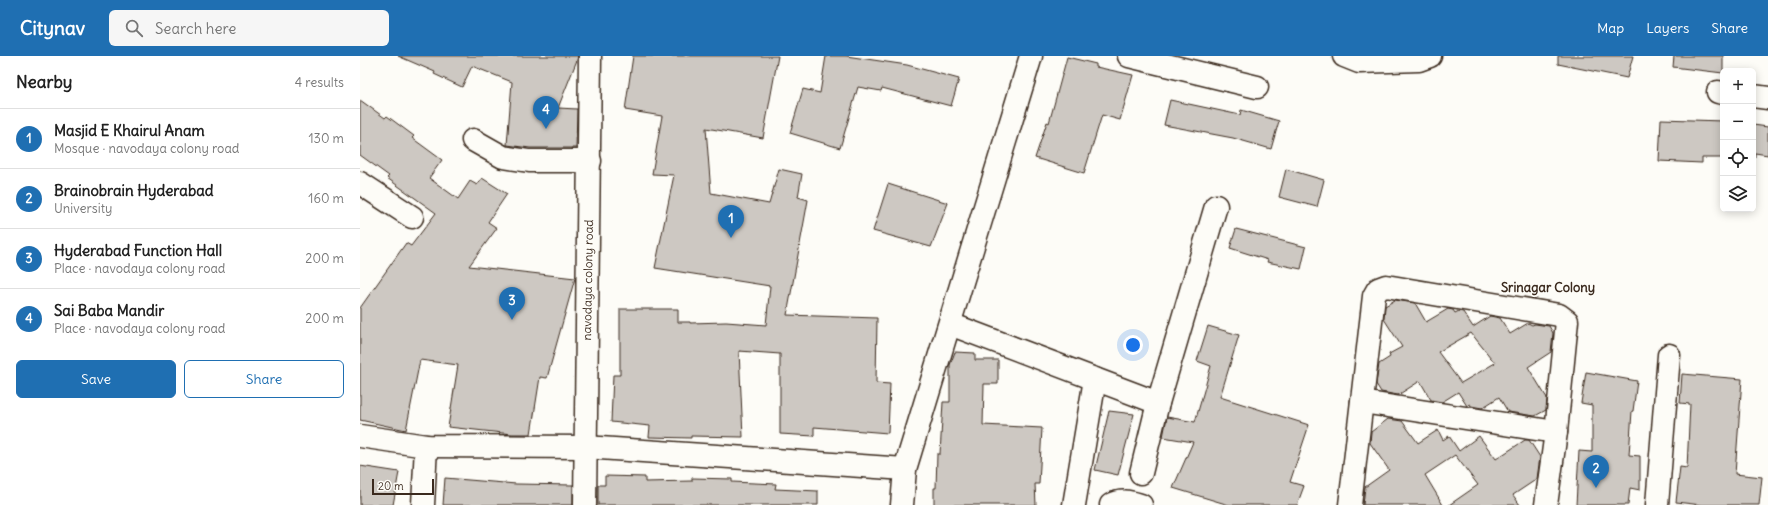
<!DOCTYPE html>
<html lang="en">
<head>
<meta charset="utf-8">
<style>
	:root { --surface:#fff; --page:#f6f6f6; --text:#222; --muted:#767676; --line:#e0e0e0; --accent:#1f6fb2 }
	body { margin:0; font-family:Delius,sans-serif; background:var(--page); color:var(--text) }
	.controls { position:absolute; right:12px; top:12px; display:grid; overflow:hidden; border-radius:6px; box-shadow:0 2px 10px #0003 }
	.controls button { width:36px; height:36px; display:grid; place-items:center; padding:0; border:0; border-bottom:1px solid var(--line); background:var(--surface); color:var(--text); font:20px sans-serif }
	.scale { position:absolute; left:12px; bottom:10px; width:62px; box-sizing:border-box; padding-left:4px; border:2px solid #3b2a1e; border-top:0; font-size:11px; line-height:14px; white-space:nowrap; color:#3b2a1e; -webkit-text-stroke:3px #fdfcf7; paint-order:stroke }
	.you { position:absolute; left:773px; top:289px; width:14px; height:14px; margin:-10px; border:3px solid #fff; border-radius:50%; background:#1a73e8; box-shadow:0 0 0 6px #1a73e833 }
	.badge { display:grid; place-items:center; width:26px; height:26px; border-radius:50%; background:var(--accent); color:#fff; font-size:13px; font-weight:700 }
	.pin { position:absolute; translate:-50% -33px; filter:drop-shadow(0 1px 2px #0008) }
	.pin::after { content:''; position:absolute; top:21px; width:14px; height:12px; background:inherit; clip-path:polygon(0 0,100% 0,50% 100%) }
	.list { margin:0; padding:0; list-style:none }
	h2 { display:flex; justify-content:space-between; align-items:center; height:52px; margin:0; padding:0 16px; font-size:17px }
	h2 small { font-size:13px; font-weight:400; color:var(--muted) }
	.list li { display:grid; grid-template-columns:26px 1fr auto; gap:12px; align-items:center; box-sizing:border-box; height:60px; padding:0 16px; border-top:1px solid var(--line) }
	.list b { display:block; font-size:15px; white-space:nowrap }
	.list p { margin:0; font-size:13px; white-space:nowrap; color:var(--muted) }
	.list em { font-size:13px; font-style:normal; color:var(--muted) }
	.actions { display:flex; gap:8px; padding:12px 16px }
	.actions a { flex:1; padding:9px 0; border:1px solid var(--accent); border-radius:6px; text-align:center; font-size:14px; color:var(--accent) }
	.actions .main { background:var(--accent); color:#fff }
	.icon { flex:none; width:22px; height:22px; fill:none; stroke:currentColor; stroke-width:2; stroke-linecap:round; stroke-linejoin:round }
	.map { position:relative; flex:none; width:1408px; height:449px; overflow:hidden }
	header { display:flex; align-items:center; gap:24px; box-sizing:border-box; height:56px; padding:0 20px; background:var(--accent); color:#fff }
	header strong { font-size:19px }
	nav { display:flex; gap:22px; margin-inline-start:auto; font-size:14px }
	.search { width:280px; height:36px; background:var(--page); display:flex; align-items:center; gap:10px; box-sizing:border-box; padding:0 14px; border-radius:6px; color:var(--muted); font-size:15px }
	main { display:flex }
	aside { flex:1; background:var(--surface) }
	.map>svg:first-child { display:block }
	.building { fill:#cdc8c2; stroke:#3b2a1e; fill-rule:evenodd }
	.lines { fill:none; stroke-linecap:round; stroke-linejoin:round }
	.minor-casing { stroke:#3b2a1e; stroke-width:25 }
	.minor { stroke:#fdfcf7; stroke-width:22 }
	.labels { text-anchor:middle; stroke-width:3.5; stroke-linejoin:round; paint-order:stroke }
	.street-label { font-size:12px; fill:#3b2a1e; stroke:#fdfcf7 }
	.neighbourhood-label { font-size:13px; font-weight:bold; fill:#3b2a1e; stroke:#fdfcf7 }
</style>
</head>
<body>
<header>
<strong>Citynav</strong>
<div class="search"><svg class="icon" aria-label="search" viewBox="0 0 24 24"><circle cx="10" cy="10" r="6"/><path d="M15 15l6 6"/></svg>Search here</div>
<nav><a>Map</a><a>Layers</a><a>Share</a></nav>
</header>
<main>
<aside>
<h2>Nearby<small>4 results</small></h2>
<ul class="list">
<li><span class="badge">1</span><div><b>Masjid E Khairul Anam</b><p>Mosque · navodaya colony road</p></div><em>130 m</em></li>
<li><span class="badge">2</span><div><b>Brainobrain Hyderabad</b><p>University</p></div><em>160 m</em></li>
<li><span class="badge">3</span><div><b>Hyderabad Function Hall</b><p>Place · navodaya colony road</p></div><em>200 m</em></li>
<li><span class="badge">4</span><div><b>Sai Baba Mandir</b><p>Place · navodaya colony road</p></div><em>200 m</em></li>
</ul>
<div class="actions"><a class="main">Save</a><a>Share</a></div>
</aside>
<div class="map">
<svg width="1408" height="449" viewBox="0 0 1408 449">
	<rect width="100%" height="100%" fill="#fdfcf7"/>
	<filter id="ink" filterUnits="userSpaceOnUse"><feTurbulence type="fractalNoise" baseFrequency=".025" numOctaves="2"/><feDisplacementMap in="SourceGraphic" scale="8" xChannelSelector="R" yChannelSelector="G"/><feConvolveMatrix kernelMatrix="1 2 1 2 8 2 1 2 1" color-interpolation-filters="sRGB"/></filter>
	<g filter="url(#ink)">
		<!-- building -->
		<g class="building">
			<polygon points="38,0 218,0 217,4 198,52 217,53 216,92 170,92 147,89 152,26 112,10 102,31 74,18 75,16"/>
			<polygon points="273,0 418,0 403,82 346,72 351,137 409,148 419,113 442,118 438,141 448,144 427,259 517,262 516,327 530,328 528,377 454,371 454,380 420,378 420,298 379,295 383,381 331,380 331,382 289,381 290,370 251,366 253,319 260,319 260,253 318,253 318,266 330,266 330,267 366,266 406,269 410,230 295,212 314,119 292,118 302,60 265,54"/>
			<polygon points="466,0 486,0 547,9 599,23 591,50 522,32 521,35 498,31 480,92 430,77 443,33 460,37"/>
			<polygon points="1198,0 1273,0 1267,22 1198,8"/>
			<polygon points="1314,0 1363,0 1363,17 1313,11"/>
			<polygon points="707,1 736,8 736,11 773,19 760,64 742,59 724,117 675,102 687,66 689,67"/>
			<polygon points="0,44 25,62 27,60 54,80 52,82 82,104 69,122 98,143 110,125 117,129 122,122 147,138 128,166 137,172 109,210 215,222 187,322 180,321 171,378 152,378 88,371 98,309 60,304 46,374 0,364 0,252 46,187 51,190 76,157 27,122 29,120 0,99"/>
			<polygon points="810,44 880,59 881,54 919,65 911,93 873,82 804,69"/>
			<polygon points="1301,63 1363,65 1363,102 1342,102 1342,107 1299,105"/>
			<polygon points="1393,69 1408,71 1408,99 1395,97 1395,102 1393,102"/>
			<polygon points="926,113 964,124 957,151 919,141"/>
			<polygon points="528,128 588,147 571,191 513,175"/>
			<polygon points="876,173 946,191 941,213 907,206 908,204 870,192"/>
			<path d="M1035,244L1055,247L1066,266L1088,253L1093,254L1095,257L1099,255L1103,256L1113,271L1130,260L1140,262L1150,278L1168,267L1172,269L1175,268L1189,270L1193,277L1191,296L1168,311L1187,342L1186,354L1175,360L1148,356L1139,341L1122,352L1111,350L1110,348L1107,350L1098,336L1082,346L1071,344L1060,325L1038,339L1021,336L1016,328L1019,308L1030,301L1029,298L1042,291L1024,263L1025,250ZM1111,277L1135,307L1101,327L1078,296Z"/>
			<polygon points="848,270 879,279 860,341 949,369 930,426 944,430 937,449 869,449 813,432 833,386 803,381 807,361 835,366 851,310 837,305"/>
			<polygon points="595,296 615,297 615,304 638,304 638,328 624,328 623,369 682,372 679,428 675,428 676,449 574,449 574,432 576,432 577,398 580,398 583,346 590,346 590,309"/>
			<polygon points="1226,316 1277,325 1273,355 1272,355 1269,399 1280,400 1280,434 1270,432 1268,449 1216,449 1219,395 1232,396 1232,349 1221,347"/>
			<polygon points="1322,318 1382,323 1375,418 1402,421 1399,449 1342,449 1316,446 1320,411 1327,412 1330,348 1320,347"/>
			<polygon points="749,355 774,358 758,419 735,414"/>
			<polygon points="1028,363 1042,365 1058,387 1078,374 1083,384 1089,380 1099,395 1119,380 1136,403 1165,384 1169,384 1180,401 1177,423 1153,439 1160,449 1089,449 1118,429 1095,399 1065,419 1083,449 1003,449 1005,431 1029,414 1010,387 1011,376"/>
			<polygon points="0,410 39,416 33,449 0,449"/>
			<polygon points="245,420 285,421 285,426 332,425 332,422 372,423 372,426 416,428 415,433 458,435 458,449 238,449 238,429 245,429"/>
			<polygon points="85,422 156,428 213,429 213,449 83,449"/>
		</g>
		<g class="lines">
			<defs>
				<g id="minor">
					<polyline points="769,0 897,31"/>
					<polyline points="984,0 999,6 1059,4 1070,0"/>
					<polyline points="1358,36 1363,37"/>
					<polyline points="1393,40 1408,42"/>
					<polyline points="113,84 143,101 169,105 230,105"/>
					<polyline points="0,127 52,161"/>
					<polyline points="590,268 798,347 856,150"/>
					<polyline points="1002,346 1196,376"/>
					<polyline points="0,380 66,390 225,391 545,413"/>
					<polyline points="781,417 798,347"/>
					<polyline points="63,449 66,390"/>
					<polyline points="225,449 230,0"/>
					<polyline points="542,449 545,413 671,0"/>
					<polyline points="714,449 735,323"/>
					<path d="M751,449C762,443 770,446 781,449"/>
					<polyline points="990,449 1014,240 1018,233 1026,230 1199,259 1207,265 1196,376 1186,449"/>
					<polyline points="1297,449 1309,299"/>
				</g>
			</defs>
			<!-- minor casing -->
			<use href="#minor" class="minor-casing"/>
			<!-- minor -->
			<use href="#minor" class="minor"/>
		</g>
	</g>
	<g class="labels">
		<!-- street labels -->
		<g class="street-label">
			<text transform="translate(228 224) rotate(-89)" y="4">navodaya colony road</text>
		</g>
		<!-- neighbourhood labels -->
		<g class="neighbourhood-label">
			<text x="1188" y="236">Srinagar Colony</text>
		</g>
	</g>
</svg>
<div class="controls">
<button>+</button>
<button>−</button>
<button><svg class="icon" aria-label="locate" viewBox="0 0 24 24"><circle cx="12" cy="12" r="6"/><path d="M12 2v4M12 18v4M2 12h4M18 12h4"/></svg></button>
<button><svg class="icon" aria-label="layers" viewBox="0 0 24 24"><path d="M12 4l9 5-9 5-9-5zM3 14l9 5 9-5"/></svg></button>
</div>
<div class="scale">20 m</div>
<div class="you"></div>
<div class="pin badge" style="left:371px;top:182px">1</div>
<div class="pin badge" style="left:1236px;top:432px">2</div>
<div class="pin badge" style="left:152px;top:264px">3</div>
<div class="pin badge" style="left:186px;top:73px">4</div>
</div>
</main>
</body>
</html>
